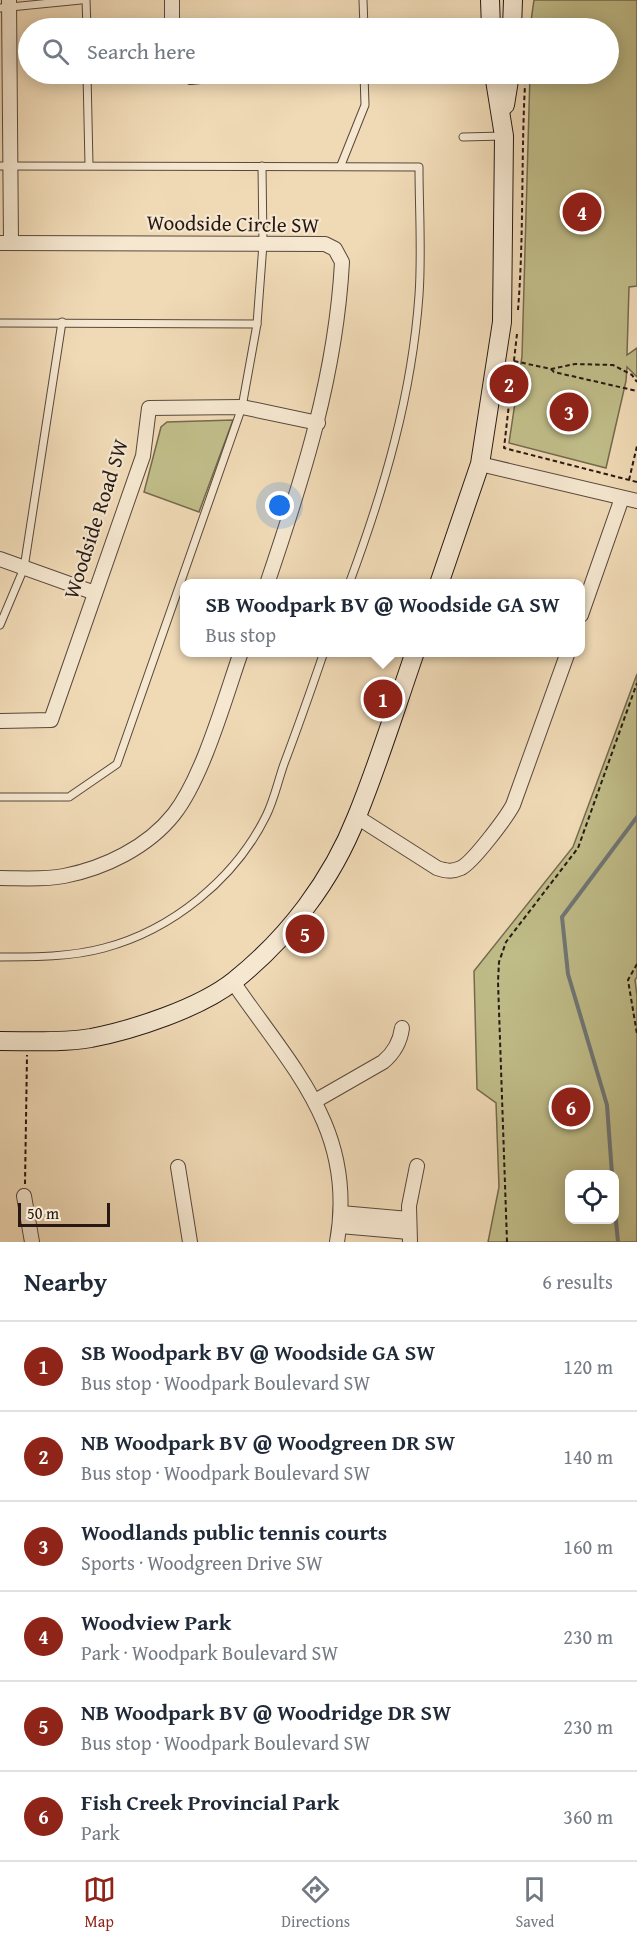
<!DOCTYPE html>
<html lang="en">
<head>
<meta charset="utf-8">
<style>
	:root { --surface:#fff; --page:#f6f6f7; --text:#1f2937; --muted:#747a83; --line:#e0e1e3; --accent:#8f2418 }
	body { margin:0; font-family:"Gentium Book Plus",serif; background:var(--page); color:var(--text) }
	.controls { position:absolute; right:18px; bottom:18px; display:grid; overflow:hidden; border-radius:12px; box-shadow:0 3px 15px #0003 }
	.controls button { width:54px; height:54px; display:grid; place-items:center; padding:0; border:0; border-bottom:2px solid var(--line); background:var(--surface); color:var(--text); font:30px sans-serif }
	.scale { position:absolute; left:18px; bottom:15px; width:92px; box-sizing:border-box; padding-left:6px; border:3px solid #271813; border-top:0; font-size:16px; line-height:21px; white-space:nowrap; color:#271813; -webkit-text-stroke:4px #f5e7d0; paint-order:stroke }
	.you { position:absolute; left:280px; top:506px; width:21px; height:21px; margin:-15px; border:4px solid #fff; border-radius:50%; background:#1a73e8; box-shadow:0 0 0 9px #1a73e833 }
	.badge { display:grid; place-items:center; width:39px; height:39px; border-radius:50%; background:var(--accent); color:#fff; font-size:20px; font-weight:700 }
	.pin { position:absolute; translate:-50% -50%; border:3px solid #fff; box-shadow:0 2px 6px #0006 }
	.popup { position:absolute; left:180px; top:579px; width:405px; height:78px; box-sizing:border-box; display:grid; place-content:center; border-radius:12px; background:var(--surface); filter:drop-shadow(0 2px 4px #0005); font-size:20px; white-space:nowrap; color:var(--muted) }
	.popup b { font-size:22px; color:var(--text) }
	.popup::after { content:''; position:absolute; left:50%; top:100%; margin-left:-12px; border:12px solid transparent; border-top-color:var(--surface) }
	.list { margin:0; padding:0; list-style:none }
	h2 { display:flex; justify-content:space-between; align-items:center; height:78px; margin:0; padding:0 24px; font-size:26px }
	h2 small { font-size:20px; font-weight:400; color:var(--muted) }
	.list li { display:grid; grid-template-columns:39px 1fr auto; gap:18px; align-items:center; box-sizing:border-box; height:90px; padding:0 24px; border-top:2px solid var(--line) }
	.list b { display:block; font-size:22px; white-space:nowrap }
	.list p { margin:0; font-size:20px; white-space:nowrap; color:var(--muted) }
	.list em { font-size:20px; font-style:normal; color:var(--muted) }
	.icon { flex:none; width:33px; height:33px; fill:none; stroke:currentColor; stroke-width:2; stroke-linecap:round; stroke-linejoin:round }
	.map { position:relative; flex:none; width:637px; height:1242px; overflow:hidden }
	.search { position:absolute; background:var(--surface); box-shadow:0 3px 15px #0003; left:18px; right:18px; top:18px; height:66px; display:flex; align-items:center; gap:15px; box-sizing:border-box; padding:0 21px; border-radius:33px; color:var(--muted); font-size:22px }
	.sheet { height:618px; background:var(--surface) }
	nav { display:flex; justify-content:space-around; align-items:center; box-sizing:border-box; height:84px; border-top:2px solid var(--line); background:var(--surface); font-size:16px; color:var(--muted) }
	nav a { display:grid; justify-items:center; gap:3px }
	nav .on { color:var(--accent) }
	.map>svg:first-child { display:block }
	.green { fill:#c0bd89; stroke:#746a4e; stroke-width:1.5; fill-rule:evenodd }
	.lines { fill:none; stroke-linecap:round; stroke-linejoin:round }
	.stream { stroke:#707777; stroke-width:4 }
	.lane-casing { stroke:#59483c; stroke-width:9 }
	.street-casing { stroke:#59483c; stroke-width:16 }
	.secondary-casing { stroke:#271813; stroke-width:20 }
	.path { stroke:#271813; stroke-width:2; stroke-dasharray:4.5 3; stroke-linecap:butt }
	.lane { stroke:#f5e7d0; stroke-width:7 }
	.street { stroke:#f5e7d0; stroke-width:14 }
	.secondary { stroke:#f5e7d0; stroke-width:18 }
	.labels { text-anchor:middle; stroke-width:4.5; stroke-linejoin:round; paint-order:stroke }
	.street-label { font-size:21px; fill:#271813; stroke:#f5e7d0 }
</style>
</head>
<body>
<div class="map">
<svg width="637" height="1242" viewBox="0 0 637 1242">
	<rect width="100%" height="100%" fill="#f0dab6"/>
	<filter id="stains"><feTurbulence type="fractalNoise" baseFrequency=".00333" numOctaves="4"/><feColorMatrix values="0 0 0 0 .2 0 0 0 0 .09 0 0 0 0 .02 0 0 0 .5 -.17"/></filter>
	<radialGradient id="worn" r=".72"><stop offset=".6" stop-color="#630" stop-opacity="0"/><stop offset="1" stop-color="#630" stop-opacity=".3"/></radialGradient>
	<!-- green -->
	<g class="green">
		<polygon points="534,0 637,0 637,286 629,287 627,355 637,348 637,377 627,367 626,381 606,468 509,443 522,356 530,74 608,74 608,28 530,28"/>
		<polygon points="233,420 199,512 144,492 161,427 167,422"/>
		<path d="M637,674V977L635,980L637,996V1242H488L499,1187L496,1103L477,1089L474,971L573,847ZM570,1174H614V1220H570Z"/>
	</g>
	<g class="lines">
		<!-- stream -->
		<g class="stream">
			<polyline points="612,1174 607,1105 568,974 562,917 637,817"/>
			<polyline points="614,1201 618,1242"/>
		</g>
		<defs>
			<g id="lane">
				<polyline points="86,0 87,28"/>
				<polyline points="363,0 364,28"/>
				<polyline points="0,8 81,0"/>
				<polyline points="87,74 89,165"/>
				<polyline points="463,137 504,136"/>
				<polyline points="341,165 365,105 364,74"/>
				<path d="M0,166L419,167C419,209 422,253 419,295C412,395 384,490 349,584"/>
				<polyline points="0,323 257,324"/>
				<polyline points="0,625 24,568 62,322"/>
				<polyline points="0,797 69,797 117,764 242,407 257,324 263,244 262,166"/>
				<path d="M0,957C35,957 71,957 104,948C172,930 235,879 266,816C274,800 278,781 284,764C298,727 311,690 324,652"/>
			</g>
			<g id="street">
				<polyline points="9,0 11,243"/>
				<polyline points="172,28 172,0"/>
				<polyline points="185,74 191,77 219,74"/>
				<path d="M0,243L325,244L335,249L342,262C336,375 303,478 267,584"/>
				<polyline points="480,464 637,501"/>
				<polyline points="0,559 95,593"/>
				<polyline points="581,615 622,498"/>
				<polyline points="0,721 51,720 143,456 149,408 242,407 318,423"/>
				<path d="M357,817L437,868C446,871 452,872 461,868C473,862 506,818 513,805L568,652"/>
				<path d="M0,878C21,878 43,880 64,876C105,868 148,847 174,814C203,777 225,698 241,652"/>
				<path d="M233,982C292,1068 357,1130 337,1242"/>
				<path d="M315,1101L383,1062C394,1053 400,1043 402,1028"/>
				<polyline points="178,1167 190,1242"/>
				<polyline points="24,1196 32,1242"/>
				<polyline points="341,1213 409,1219"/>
				<polyline points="340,1226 409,1232"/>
				<polyline points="410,1242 409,1206 417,1166"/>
			</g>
			<g id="secondary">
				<polyline points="490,0 491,28"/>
				<polyline points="512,28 513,0"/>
				<polyline points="505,105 510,74"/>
				<polyline points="439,584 480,464 502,322 504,136 494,74"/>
				<path d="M0,1041C30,1041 61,1043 91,1038C133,1030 200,1008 234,981C288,938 332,880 357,816C379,762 396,707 415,652"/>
			</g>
		</defs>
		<!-- lane casing -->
		<use href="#lane" class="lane-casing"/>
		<!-- street casing -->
		<use href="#street" class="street-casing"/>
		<!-- secondary casing -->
		<use href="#secondary" class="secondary-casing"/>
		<!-- path -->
		<g class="path">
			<path d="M518,310C524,235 521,160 525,85"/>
			<polyline points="517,334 504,448 637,482"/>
			<polyline points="514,361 551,369 575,364 613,365 632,375 637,382"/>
			<polyline points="551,369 554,372 637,391"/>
			<polyline points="629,480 637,446"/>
			<polyline points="637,964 628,980 637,1034"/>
			<polyline points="25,1184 27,1055"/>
			<polyline points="507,1242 498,982 499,962 506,942 578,848 637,683"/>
		</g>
		<!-- lane -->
		<use href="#lane" class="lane"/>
		<!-- street -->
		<use href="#street" class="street"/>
		<!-- secondary -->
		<use href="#secondary" class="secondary"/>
	</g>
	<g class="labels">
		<!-- street labels -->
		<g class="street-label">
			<text transform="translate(233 224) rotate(1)" y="7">Woodside Circle SW</text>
			<text transform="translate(96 519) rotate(-72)" y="7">Woodside Road SW</text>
		</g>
	</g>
	<rect width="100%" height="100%" filter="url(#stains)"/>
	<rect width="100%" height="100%" fill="url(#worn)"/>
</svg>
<div class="controls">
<button><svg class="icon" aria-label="locate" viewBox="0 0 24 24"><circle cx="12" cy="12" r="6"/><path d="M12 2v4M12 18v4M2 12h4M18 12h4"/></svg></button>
</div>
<div class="scale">50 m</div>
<div class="you"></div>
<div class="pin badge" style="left:383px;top:699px">1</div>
<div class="popup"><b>SB Woodpark BV @ Woodside GA SW</b>Bus stop</div>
<div class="pin badge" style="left:509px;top:384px">2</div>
<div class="pin badge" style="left:569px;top:412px">3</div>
<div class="pin badge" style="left:582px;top:212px">4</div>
<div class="pin badge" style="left:305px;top:934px">5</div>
<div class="pin badge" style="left:571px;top:1107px">6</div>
<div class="search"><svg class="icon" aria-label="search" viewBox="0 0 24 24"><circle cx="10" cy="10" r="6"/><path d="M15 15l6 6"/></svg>Search here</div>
</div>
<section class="sheet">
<h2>Nearby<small>6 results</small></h2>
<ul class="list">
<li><span class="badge">1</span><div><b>SB Woodpark BV @ Woodside GA SW</b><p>Bus stop · Woodpark Boulevard SW</p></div><em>120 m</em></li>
<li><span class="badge">2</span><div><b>NB Woodpark BV @ Woodgreen DR SW</b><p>Bus stop · Woodpark Boulevard SW</p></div><em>140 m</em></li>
<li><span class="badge">3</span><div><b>Woodlands public tennis courts</b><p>Sports · Woodgreen Drive SW</p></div><em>160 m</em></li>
<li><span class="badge">4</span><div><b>Woodview Park</b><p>Park · Woodpark Boulevard SW</p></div><em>230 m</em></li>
<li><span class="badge">5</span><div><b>NB Woodpark BV @ Woodridge DR SW</b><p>Bus stop · Woodpark Boulevard SW</p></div><em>230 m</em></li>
<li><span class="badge">6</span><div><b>Fish Creek Provincial Park</b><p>Park</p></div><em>360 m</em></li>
</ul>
</section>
<nav>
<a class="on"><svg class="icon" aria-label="map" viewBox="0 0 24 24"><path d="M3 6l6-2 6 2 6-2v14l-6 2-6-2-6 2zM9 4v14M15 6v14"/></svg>Map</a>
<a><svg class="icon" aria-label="directions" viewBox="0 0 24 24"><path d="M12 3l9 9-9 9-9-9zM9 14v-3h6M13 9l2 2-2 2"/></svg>Directions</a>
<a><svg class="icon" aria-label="saved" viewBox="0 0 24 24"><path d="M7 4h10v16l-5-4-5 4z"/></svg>Saved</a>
</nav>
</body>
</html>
